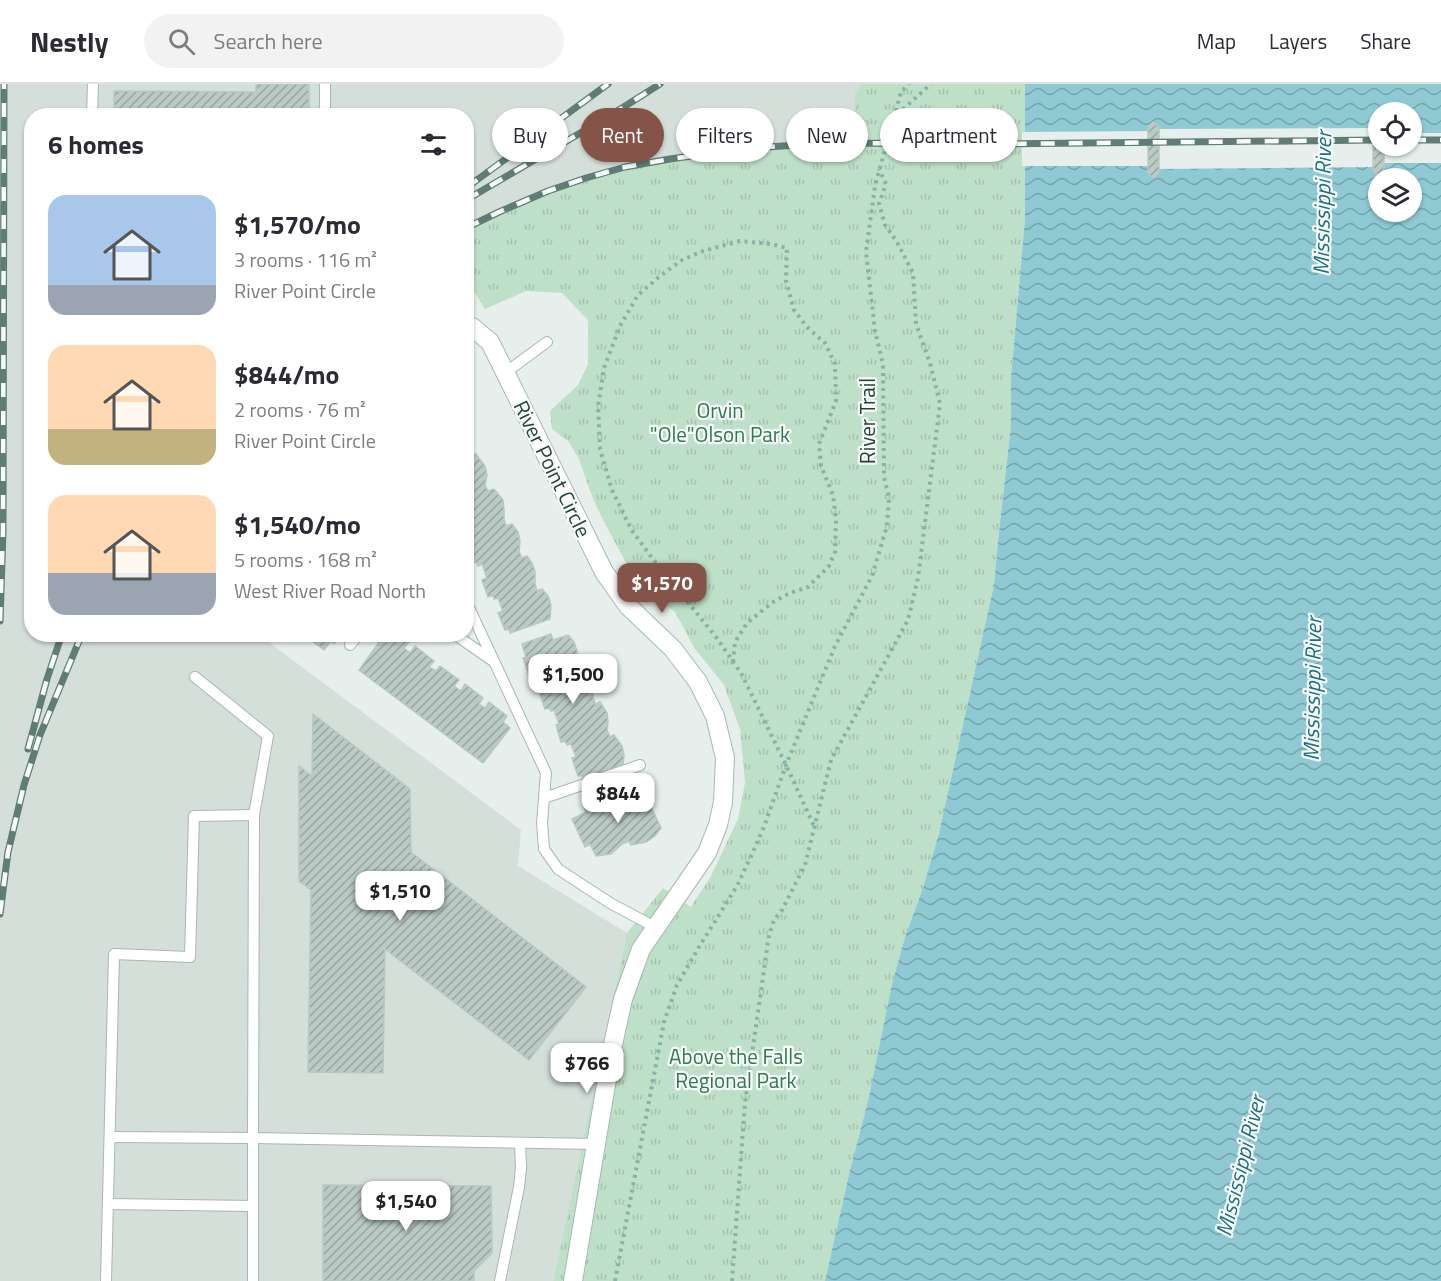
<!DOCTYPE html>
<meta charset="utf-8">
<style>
body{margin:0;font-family:"Titillium Web",sans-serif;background:#f2f2f3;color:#2b2b33;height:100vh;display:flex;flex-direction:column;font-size:22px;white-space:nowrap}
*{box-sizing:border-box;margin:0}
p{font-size:20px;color:#7c7c81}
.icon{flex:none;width:33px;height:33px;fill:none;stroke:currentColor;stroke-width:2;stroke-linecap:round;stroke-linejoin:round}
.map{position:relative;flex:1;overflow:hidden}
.details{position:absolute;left:24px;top:24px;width:450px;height:534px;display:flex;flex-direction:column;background:#fff;border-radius:24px;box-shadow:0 2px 4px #0004}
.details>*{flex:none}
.banner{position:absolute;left:492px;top:24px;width:570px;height:54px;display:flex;gap:12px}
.controls{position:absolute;left:1368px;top:18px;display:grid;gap:12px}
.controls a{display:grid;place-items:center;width:54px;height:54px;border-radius:50%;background:#fff;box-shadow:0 2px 4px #0004;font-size:30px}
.price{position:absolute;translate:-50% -51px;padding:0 14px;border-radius:12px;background:#fff;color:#222;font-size:20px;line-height:39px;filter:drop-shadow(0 2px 3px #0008)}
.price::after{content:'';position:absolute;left:50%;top:36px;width:18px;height:14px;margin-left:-9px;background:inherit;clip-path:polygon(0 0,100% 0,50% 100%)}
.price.active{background:#855347;color:#fff}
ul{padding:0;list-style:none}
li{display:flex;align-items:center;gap:18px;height:150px;padding:0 24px}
li span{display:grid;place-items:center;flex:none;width:168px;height:120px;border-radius:18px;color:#555}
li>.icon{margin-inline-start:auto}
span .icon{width:72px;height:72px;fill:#fffc;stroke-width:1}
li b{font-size:26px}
h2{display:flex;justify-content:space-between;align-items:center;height:72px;padding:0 24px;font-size:26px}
.tag{padding:0 21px;border-radius:27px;background:#fff;box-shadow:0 2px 4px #0004;font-size:21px;line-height:54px}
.tag.active{background:#855347;color:#fff}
header{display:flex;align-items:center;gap:36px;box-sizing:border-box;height:84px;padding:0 30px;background:#fff;border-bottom:2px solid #e1e1e2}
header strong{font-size:28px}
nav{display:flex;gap:33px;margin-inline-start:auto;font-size:21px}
.search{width:420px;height:54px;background:#f2f2f3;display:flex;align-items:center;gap:15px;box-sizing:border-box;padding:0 21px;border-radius:33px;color:#7c7c81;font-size:22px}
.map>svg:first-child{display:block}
.built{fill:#d4dfda}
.grass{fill:url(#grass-tufts)}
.water{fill:url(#water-waves);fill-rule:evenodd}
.pier{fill:#e6efeb}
.building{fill:url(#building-hatch);stroke:#b8c9c2;stroke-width:1.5}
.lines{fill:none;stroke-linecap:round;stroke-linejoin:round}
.service-casing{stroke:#a8b8b2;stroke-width:12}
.minor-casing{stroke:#a8b8b2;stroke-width:20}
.path{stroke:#86b3a5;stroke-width:4;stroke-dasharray:3 4.5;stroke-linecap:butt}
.service{stroke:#fff;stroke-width:10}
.minor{stroke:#fff;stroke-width:18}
.rail-casing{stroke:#5f7d75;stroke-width:7}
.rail{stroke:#f7fbf9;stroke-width:4.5;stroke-dasharray:14;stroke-linecap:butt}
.labels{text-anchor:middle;stroke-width:4.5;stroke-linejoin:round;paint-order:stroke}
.park-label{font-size:21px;fill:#2d7a4b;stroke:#f7fbf9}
.street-label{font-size:21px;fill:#24423a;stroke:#f7fbf9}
.water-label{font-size:22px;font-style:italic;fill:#1c6f80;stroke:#f7fbf9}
</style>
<header>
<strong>Nestly</strong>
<div class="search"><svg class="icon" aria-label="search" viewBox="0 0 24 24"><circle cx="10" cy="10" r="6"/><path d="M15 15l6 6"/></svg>Search here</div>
<nav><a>Map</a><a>Layers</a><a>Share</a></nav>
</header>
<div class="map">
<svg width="1441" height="1197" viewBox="0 0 1441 1197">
<defs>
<pattern id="grass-tufts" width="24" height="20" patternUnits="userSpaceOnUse" patternTransform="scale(1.5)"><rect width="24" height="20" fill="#bfe0c8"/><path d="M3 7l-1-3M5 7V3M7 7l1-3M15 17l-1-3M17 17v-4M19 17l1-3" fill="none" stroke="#a4c1ad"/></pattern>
<pattern id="water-waves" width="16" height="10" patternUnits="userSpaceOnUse" patternTransform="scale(1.5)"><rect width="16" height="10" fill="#8ec9d4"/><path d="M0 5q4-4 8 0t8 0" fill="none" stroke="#74a5ad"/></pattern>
<pattern id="building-hatch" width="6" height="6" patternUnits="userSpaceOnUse" patternTransform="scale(1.5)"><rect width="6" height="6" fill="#bbcac4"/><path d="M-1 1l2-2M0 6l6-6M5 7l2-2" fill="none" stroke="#98a6a0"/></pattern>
</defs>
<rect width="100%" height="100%" fill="#e6efeb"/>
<polygon class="built" points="0,0 861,0 855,8 855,49 833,50 828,59 748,64 712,69 625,83 586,94 548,107 499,128 467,144 466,32 32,32 32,550 259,551 521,746 518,782 627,849 553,1197 0,1197"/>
<polygon class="grass" points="861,0 1025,0 1025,135 1011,294 1011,341 998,457 994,501 939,749 923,804 905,853 892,900 868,1017 850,1086 825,1197 553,1197 627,849 663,804 691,823 711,792 738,735 745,699 740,645 724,601 695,565 675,528 651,509 625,477 600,430 590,407 579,375 568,357 552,345 550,327 578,301 588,280 588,236 562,209 526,207 485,225 467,196 467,144 499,128 548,107 586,94 625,83 712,69 854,59 855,8"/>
<path class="water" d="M1025,0H1441V1197H825L850,1086L868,1017L892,900L905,853L923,804L939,749L994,501L998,457L1011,341V294L1025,135ZM1378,28H1412V62H1384V86L1378,91L1373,86V41L1377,35L1378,36ZM1153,38L1159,43V88L1154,94L1148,89V43ZM1378,94H1412V128H1378Z"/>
<g class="pier">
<polygon points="1376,44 1376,83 1156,85 1156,45"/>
<polygon points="1151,47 1151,82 1022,82 1022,48"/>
<polygon points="1412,49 1441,49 1441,79 1381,79 1381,62 1412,62"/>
</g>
<g class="building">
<polygon points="256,0 309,0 309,32 114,32 114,7 256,8"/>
<polygon points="1378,35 1378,62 1384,62 1384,86 1378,91 1373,87 1373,41"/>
<polygon points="1153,38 1159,43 1159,88 1154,94 1148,90 1148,43"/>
<polygon points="466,323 473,339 471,349 466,350"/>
<polygon points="476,370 485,382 487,391 485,401 488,407 494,405 503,416 504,426 504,435 506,442 512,440 518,448 520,457 519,467 522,474 527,472 532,479 535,487 535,500 537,507 542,505 548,512 551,521 550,535 510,549 509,545 505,546 498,529 503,527 498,514 494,515 493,511 488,513 482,496 487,494 482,480 478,482 476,478 473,479 466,464 466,462 470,460 466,451 466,374"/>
<polygon points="303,550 342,550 334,560 331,557 324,566"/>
<polygon points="385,550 399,550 409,558 404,564 410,569 415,562 434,577 429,583 436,587 440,582 459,596 454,602 461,607 465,600 483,614 479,620 485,624 489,618 507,632 503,638 510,644 483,679 359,586"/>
<polygon points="551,550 553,556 568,551 574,558 577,567 577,581 579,587 586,585 589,589 593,598 593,613 595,620 600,618 607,629 608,638 607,646 610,653 614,651 622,662 624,671 623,681 583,695 582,691 578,692 572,674 576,673 571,660 567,661 565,657 561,658 556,641 559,640 554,626 551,627 549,624 545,625 539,607 543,606 538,593 534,594 532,590 529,591 523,574 526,573 522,560"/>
<polygon points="313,630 410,705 411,768 586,903 529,976 385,865 383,989 308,988 311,806 299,797 299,682 312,692"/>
<polygon points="639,704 640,707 643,706 661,744 655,752 646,758 631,761 629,757 622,760 611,770 596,772 590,760 585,763 572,735 586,728 585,725 601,717 602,720 606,719 607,722 620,716 619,714"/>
<polygon points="323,1101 491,1102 492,1169 474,1187 474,1197 323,1197"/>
</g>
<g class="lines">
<g class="service-casing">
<g id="service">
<polyline points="325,0 325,32"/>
<polyline points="92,32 93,0"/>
<polyline points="505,289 547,258"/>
<polyline points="466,517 546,689 542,739 544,765 558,785 610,819 655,843"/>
<polyline points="454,550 493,577"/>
<polyline points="350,561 359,550"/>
<polyline points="195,593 268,652 254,731 253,1054 597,1060"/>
<polyline points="544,714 640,681"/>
<polyline points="110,1053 253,1054 253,1197"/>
<polyline points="108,1120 253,1122"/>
<polyline points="106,1197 114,870 190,873 194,732 254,731"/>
<polyline points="500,1197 519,1103 521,1084 520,1059"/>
</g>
</g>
<g class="minor-casing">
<polyline id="minor" points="466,242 472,243 490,258 604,488 628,522 673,565 698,598 715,632 725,674 723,718 718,741 707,769 641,865 623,915 612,965 573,1197"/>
</g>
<g class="path">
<polyline points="895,38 902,26 931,0"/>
<polyline points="733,578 735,558 747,539 773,518 790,509 808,503 829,482 835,468 836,436 833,411 821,382 819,360 836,317 835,280 825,259 807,243 794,226 786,197 787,164 771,160 740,157 703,167 682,176 660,192 638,211 620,242 604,284 598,322 600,365 612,406 631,445 652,474 716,553 741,589 786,681 814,742"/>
<polyline points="615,1197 664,938 677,901 699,863 737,802 753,768 765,740 786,681 835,562 872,492 887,442 889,414 884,393 883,280 875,247 866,168 875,102 901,8 909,0"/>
<polyline points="732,1197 745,1019 769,851 774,836 782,826 805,781 831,676 908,536 918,494 940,320 930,279 916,240 913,189 897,158 885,141 879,120 886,100 879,85"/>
</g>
<use href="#service" class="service"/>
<use href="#minor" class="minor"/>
<g class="rail-casing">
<g id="rail">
<polyline points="1412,56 1441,56"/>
<polyline points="466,104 608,0"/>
<polyline points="466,116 611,31 660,0"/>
<polyline points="466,144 499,128 548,107 586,94 625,83 670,75 748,64 833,59 996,60 1378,56"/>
<polyline points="0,537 3,447 4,0"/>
<polyline points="28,665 47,595 62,550"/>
<polyline points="0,830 8,768 24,701 40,651 82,550"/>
</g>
</g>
<use href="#rail" class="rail"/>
</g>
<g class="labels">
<g class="park-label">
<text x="720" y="334">Orvin<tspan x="720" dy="24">"Ole"Olson Park</tspan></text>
<text x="736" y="980">Above the Falls<tspan x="736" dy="24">Regional Park</tspan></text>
</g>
<g class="street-label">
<text transform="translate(868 337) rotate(-90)" y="7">River Trail</text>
<text transform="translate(552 385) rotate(64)" y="7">River Point Circle</text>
</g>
<g class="water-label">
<text transform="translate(1322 119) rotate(-89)" y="8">Mississippi River</text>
<text transform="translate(1312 605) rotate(-89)" y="8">Mississippi River</text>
<text transform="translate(1240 1082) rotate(-76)" y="8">Mississippi River</text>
</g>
</g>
</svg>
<div class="controls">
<a><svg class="icon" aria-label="locate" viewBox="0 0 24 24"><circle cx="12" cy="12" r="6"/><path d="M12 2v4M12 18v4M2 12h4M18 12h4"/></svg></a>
<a><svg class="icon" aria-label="layers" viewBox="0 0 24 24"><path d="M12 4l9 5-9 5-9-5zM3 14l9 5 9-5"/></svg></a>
</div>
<b class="price active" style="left:662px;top:530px">$1,570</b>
<b class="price" style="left:573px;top:621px">$1,500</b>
<b class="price" style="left:618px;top:740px">$844</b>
<b class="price" style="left:400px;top:838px">$1,510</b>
<b class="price" style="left:587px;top:1010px">$766</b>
<b class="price" style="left:406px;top:1148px">$1,540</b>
<div class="banner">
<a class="tag">Buy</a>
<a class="tag active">Rent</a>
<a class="tag">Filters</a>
<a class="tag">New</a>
<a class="tag">Apartment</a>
</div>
<section class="details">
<h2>6 homes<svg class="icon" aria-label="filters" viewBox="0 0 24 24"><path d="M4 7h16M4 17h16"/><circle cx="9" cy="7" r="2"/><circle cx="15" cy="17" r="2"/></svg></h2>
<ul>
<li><span style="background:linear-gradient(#a9c7e8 75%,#9aa5b1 0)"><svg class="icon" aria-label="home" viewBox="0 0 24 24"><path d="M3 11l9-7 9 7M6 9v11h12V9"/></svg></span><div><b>$1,570/mo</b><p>3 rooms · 116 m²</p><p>River Point Circle</p></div></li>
<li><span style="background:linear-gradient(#ffd9b3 70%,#c2b280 0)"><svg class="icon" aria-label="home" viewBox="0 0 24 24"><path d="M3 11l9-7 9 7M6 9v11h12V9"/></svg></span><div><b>$844/mo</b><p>2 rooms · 76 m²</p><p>River Point Circle</p></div></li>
<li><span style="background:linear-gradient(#ffd9b3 65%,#9aa5b1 0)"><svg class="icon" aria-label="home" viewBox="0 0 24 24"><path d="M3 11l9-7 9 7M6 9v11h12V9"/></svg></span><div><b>$1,540/mo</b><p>5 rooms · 168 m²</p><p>West River Road North</p></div></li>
</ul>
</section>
</div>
